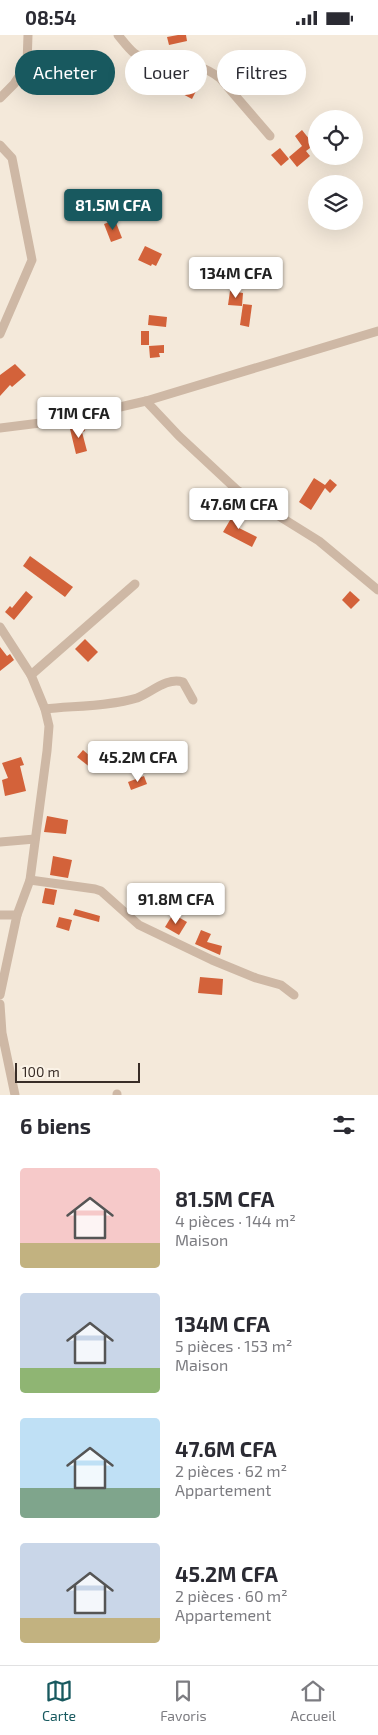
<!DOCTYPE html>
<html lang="fr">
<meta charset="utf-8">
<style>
body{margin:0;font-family:"Exo 2",sans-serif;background:#f7f7f7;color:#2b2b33;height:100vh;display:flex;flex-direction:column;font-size:19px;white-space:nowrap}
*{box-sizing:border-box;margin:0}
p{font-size:16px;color:#7c7c81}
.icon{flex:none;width:28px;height:28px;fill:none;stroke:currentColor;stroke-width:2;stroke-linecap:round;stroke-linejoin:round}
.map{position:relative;height:1060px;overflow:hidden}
.panel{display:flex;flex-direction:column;background:#fff;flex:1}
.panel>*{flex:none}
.guide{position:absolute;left:15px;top:15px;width:349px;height:45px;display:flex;gap:10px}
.tools{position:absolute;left:308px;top:75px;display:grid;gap:10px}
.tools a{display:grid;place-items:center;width:55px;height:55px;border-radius:50%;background:#fff;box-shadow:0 5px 20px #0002;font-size:25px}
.scale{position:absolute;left:15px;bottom:12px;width:125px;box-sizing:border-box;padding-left:5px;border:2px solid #392d27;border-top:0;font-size:14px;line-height:18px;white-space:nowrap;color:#392d27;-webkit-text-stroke:4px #fbf3e7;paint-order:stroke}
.price{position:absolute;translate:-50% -42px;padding:0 11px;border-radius:5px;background:#fff;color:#222;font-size:16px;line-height:32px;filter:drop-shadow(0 1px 2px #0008)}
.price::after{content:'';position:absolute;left:50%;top:30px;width:15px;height:11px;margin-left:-8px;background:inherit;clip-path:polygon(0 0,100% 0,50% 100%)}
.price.on{background:#18595f;color:#fff}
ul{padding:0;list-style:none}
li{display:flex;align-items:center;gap:15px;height:125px;padding:0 20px}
li span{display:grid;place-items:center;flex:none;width:140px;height:100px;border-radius:5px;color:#555}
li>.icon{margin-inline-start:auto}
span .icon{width:60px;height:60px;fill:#fffc;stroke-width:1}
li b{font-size:21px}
h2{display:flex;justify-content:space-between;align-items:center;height:60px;padding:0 20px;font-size:21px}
.pill{padding:0 18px;border-radius:22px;background:#fff;box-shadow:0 5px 20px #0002;font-size:18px;line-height:45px}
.pill.on{background:#18595f;color:#fff}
.status{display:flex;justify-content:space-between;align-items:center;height:35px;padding:0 25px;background:#fff;direction:ltr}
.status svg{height:14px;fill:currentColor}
.dock{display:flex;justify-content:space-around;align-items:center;height:70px;border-top:1px solid #e1e1e2;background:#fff;font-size:14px;color:#7c7c81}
.dock a{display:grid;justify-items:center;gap:2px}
.dock .on{color:#18595f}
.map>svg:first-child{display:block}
.building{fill:#d3623a}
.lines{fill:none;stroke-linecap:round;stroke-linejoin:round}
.street{stroke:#ceb8a5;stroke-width:9}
</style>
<div class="status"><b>08:54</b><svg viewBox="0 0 49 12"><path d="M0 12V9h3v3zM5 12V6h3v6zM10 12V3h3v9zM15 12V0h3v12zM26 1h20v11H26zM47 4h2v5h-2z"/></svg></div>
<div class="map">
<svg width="378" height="1060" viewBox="0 0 378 1060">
<rect width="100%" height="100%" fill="#f4e9da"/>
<g class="building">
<polygon points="178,0 186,0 187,6 169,10 167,2"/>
<polygon points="183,45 190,49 188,52 196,56 192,64 177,56"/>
<polygon points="302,95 314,110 306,116 310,121 297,132 289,122 302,111 295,101"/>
<polygon points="280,113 289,124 281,131 271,120"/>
<polygon points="115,185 122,203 111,207 104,189"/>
<polygon points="145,211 162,219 156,231 152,229 151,231 138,225"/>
<polygon points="230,256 243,258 242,271 228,270"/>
<polygon points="243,269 252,270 249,292 240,290"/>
<polygon points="149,280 167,282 166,292 148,290"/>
<rect x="141" y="296" width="8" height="14"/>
<polygon points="164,310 164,318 159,318 160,322 150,323 149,311"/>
<polygon points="15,329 26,340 12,352 10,350 0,361 0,340"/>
<polygon points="83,390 85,396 82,397 87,416 76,419 70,394"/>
<polygon points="314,443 325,450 330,444 337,450 330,458 325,453 311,475 299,467"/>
<polygon points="236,475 243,479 237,492 257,502 252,512 223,497"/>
<polygon points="30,521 73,552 65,562 23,531"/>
<polygon points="26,556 33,562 14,585 5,577 10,571 12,573"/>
<polygon points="350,556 360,565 351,574 342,565"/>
<polygon points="85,604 98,617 88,627 75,614"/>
<polygon points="0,612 7,621 10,619 14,625 0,636"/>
<polygon points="83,715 97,727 91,733 77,722"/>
<polygon points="21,722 24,730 20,731 26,756 5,761 2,745 8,743 2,728"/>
<polygon points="144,741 147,749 131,755 128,747"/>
<polygon points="47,781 68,785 66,799 44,797"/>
<polygon points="53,821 72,825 68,843 50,840"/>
<polygon points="45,853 57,855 54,870 42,868"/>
<polygon points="75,874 100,881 99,887 73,880"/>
<polygon points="173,879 187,887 179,900 165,892"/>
<polygon points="59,882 72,885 69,896 56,892"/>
<polygon points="201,895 211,899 207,907 222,911 220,920 195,909"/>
<polygon points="200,942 223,944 222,960 198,958"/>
</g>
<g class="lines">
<g class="street">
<path d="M118,0C123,6 128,13 134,18C149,30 180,28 199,32C207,34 213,38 220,43L270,101"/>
<polyline points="0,63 14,49 27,29 28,0"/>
<polyline points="0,110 12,123 32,225 0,299"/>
<polyline points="146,366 179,401 237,455 319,506 378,555"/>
<polyline points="0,393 64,385 146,366 378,296"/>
<polyline points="0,592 31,640 45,674 49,691 47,716 30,845 17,880 0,960"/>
<polyline points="31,640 135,549"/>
<path d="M45,674C72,671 112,671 137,663C152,657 167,642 183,647L193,665"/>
<polyline points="0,807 35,804"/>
<polyline points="30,845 95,854 101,856 139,890 212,925 256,943 281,950 294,960"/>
<polyline points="0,880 17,880"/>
<polyline points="0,969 2,998 15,1060"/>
<polyline points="117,1060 117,1059"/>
</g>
</g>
</svg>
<div class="tools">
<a><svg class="icon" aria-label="locate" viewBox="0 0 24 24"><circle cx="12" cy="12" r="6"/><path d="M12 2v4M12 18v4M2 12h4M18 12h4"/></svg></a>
<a><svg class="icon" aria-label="layers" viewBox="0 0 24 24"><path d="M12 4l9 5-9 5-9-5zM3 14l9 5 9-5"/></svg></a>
</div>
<div class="scale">100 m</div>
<b class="price on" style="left:113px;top:196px">81.5M CFA</b>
<b class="price" style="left:236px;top:264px">134M CFA</b>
<b class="price" style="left:79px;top:404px">71M CFA</b>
<b class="price" style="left:239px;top:495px">47.6M CFA</b>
<b class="price" style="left:138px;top:748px">45.2M CFA</b>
<b class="price" style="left:176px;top:890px">91.8M CFA</b>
<div class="guide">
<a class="pill on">Acheter</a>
<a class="pill">Louer</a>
<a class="pill">Filtres</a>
</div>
</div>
<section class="panel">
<h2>6 biens<svg class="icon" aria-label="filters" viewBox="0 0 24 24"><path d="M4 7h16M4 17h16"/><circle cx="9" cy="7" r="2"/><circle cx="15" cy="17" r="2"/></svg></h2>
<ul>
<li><span style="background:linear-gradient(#f6c9c9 75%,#c2b280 0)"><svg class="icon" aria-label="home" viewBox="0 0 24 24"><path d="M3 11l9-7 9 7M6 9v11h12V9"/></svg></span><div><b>81.5M CFA</b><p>4 pièces · 144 m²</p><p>Maison</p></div></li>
<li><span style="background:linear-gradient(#c9d6e8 75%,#8fb573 0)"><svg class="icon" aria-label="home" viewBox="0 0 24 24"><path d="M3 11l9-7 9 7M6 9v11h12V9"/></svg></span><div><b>134M CFA</b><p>5 pièces · 153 m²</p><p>Maison</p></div></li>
<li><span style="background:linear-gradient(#bfe0f5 70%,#7fa58c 0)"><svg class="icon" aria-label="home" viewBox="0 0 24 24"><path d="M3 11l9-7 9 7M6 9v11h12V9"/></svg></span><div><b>47.6M CFA</b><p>2 pièces · 62 m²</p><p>Appartement</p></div></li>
<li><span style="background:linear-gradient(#c9d6e8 75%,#c2b280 0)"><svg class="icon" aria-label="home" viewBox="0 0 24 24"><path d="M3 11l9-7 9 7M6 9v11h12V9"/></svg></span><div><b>45.2M CFA</b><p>2 pièces · 60 m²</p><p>Appartement</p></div></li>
</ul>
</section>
<nav class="dock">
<a class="on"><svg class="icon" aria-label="map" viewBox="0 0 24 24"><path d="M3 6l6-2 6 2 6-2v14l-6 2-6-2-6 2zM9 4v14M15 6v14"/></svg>Carte</a>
<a><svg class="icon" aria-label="saved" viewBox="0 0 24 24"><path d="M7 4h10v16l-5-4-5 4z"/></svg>Favoris</a>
<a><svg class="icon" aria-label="home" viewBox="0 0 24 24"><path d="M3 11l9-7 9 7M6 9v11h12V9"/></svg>Accueil</a>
</nav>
